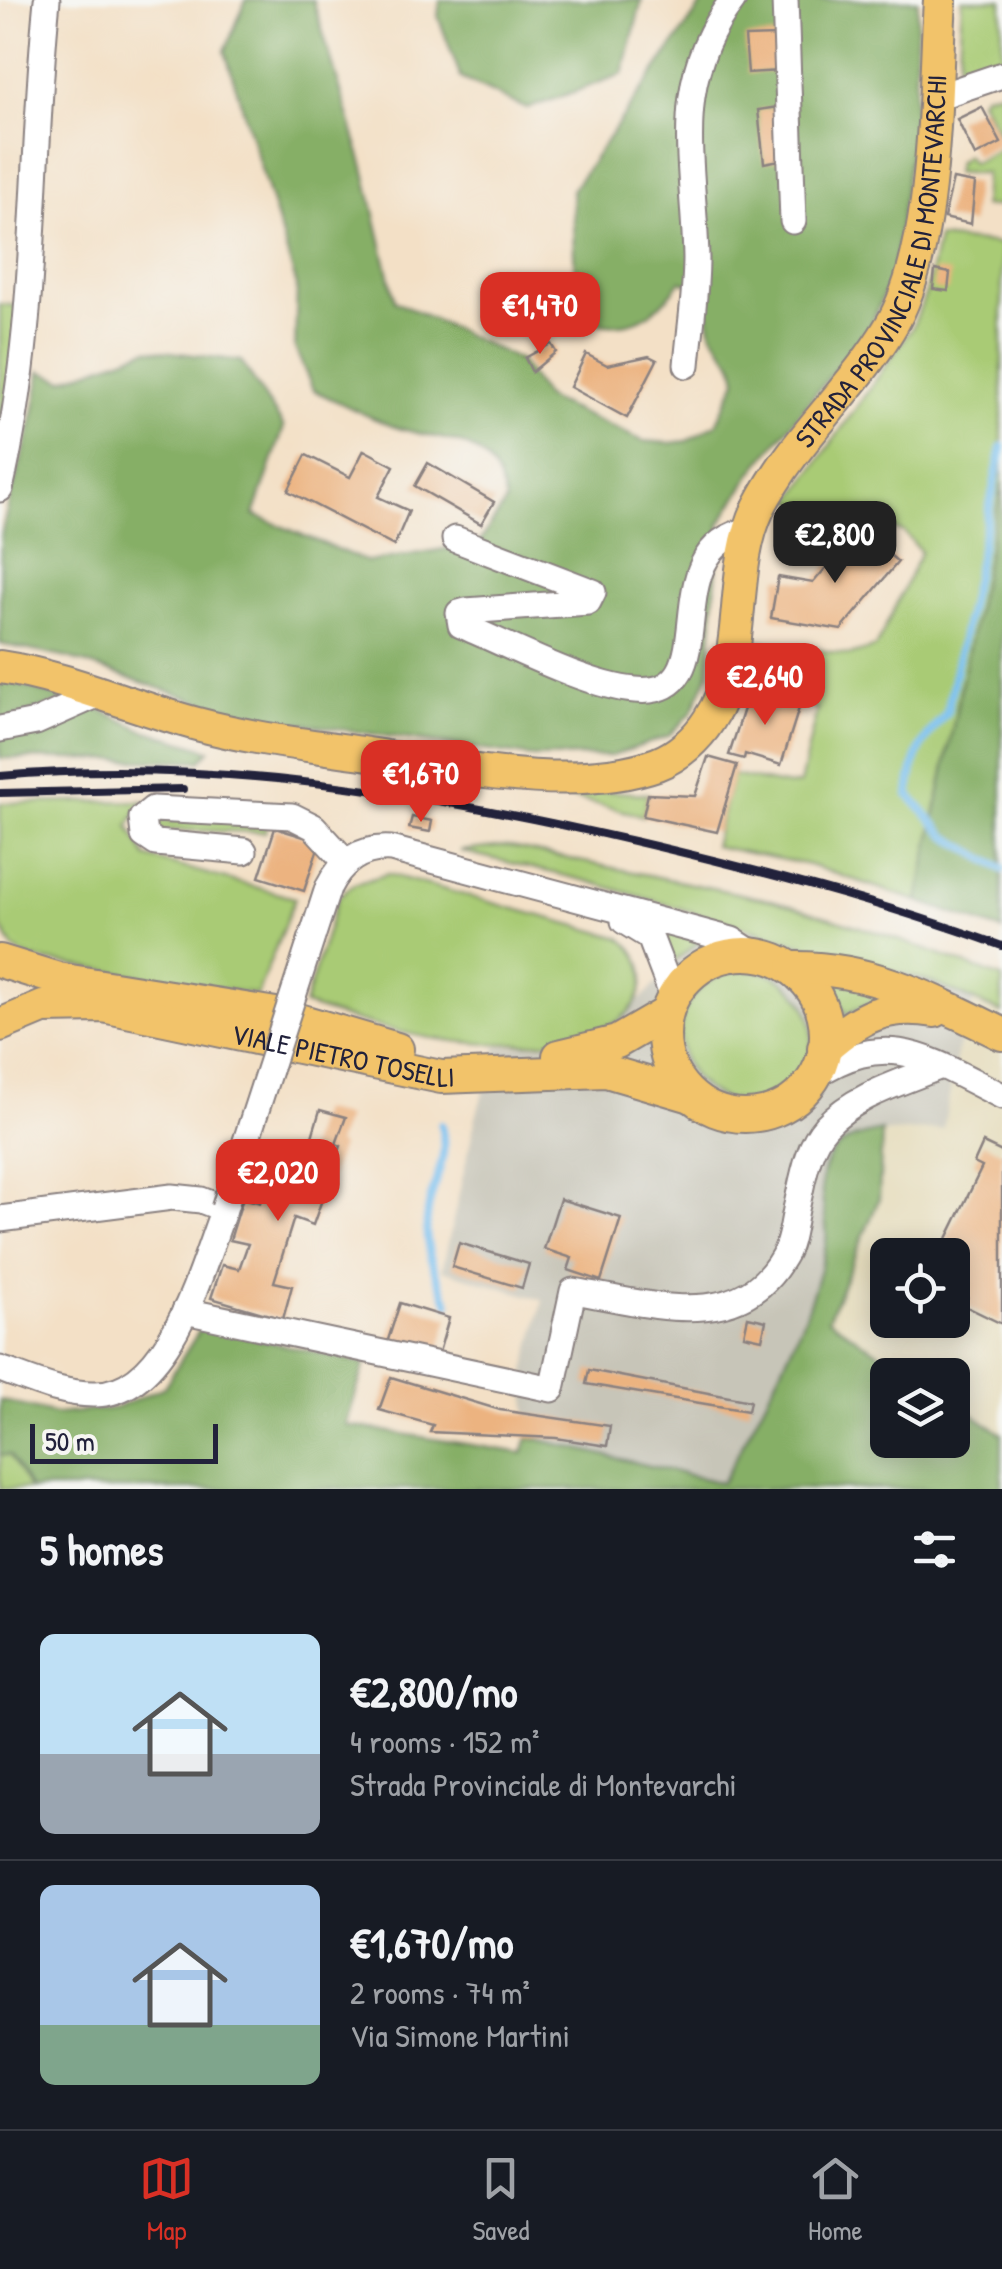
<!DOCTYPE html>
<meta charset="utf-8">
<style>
body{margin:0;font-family:"Patrick Hand",sans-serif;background:#242831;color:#f1f3f6;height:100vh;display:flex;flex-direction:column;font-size:38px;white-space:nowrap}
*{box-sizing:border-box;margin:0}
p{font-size:32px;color:#9ea1a6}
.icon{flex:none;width:55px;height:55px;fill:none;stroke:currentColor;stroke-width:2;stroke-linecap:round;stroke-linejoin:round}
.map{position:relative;height:1489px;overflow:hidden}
.details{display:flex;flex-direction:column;background:#171b24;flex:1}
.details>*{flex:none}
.fabs{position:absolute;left:870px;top:1238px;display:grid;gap:20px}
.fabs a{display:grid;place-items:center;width:100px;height:100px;border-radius:15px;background:#171b24;box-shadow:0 5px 25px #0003;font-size:50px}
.scale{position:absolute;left:30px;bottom:25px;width:188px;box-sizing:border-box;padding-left:10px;border:5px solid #22223b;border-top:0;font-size:28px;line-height:35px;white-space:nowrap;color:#22223b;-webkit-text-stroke:8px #f6f6f2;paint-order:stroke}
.price{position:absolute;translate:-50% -85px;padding:0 22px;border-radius:20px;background:#d93025;color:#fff;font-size:32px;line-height:65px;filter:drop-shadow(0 2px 5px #0008)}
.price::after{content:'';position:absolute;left:50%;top:60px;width:30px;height:22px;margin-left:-15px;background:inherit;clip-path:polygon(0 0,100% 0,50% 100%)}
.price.selected{background:#222;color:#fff}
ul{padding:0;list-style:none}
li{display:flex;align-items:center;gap:30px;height:250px;padding:0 40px}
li+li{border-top:2px solid #363941}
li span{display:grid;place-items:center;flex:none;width:280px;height:200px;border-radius:15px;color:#555}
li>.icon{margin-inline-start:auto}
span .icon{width:120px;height:120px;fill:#fffc;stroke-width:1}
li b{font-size:42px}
h2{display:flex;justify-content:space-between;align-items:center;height:120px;padding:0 40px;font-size:42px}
.tab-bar{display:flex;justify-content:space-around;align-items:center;height:140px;border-top:2px solid #363941;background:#171b24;font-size:28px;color:#9ea1a6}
.tab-bar a{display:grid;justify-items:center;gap:5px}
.tab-bar .selected{color:#d93025}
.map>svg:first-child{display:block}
.built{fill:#e5dbba;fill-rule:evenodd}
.industrial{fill:#c7c5b8}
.green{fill:#a9cb74;stroke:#667658;stroke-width:2.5}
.forest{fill:#86af66;stroke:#546850;stroke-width:2.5}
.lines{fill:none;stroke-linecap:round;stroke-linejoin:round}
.stream{stroke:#78bfef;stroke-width:8}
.building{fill:#ecb380}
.minor-casing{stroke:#8a8180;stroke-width:29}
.major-casing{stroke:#8a8180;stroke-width:36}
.minor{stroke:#fff;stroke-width:25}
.major{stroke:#f2c36a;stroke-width:32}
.rail{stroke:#22223b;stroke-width:8}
.minor-bridge-casing{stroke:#8a8180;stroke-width:29;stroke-linecap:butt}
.minor-bridge{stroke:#fff;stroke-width:25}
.labels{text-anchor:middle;stroke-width:9;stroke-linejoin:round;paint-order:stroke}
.street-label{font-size:28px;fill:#22223b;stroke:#f6f6f2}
</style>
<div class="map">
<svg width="1002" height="1489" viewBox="0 0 1002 1489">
<rect width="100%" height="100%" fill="#f6f6f2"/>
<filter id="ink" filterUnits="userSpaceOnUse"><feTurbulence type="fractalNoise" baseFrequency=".01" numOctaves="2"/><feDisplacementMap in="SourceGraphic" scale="20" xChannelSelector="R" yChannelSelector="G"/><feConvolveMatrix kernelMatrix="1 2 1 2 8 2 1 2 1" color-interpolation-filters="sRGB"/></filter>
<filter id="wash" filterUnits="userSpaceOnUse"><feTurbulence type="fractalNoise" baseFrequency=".0048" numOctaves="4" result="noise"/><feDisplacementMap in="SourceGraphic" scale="40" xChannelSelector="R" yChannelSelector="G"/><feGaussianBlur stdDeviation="2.25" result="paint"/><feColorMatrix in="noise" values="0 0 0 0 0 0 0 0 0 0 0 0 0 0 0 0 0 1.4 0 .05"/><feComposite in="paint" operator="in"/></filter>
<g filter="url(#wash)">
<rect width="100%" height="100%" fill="#f3e0c6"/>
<path class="built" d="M974,1000L1002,1013V1434L953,1401L952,1375H913L827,1319L879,1199L882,1131L943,1128L958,1049ZM888,1255H952V1320H888Z"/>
<polygon class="industrial" points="752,930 933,983 974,1000 958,1049 943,1129 861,1134 820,1181 827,1244 800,1334 722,1483 528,1437 525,1371 543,1300 442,1270 476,1116 497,1047 549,1044 613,1026 700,941"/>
<g class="green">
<polygon points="962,0 1002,0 1002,69 958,76"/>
<polygon points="1002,91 1002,138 980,100 984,94"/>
<polygon points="1002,148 1002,206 983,206 985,173 955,173 957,163 966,155 972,163"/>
<polygon points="938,238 1002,244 1002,482 918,901 809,865 714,846 733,775 789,786 800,784 817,709 742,688 753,640 850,655 876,647 921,552 904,532 791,501 912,328 926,293"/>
<polygon points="0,304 20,306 0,458"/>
<polygon points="560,788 648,794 643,816 557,794"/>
<polygon points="143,801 129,826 146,857 295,898 257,995 29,958 14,949 0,925 0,803"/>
<polygon points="268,820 265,832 160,830 155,821"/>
<polygon points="506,846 775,901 886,935 1002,978 1002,1013 933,983 587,881 460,851"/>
<path d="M388,874L621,938C662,969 641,1020 595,1030V1036C481,1055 412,1039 304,1005L338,897L354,884Z"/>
<polygon points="658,928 700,941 673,963"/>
<circle cx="746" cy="1036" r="66"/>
<polygon points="829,977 892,993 846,1014"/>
<polygon points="0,1455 10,1455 30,1489 0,1489"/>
</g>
<g class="forest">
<path d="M246,0H313L364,167L395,301L519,360L546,398L643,441L670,443L687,441L716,424L737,380L734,365L712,333L702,289L681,281C651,323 625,333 576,318L572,190L705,0H918L914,124L894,269L872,323L752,473L720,524L709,673L692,712L669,736L612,756L533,757L241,715L68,658L0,644C0,609 0,570 1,536C12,479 36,429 40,371L63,380L148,349L241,361L284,427L254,515L368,562L479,543L506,502C489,430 446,445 392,426C365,416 339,402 313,390L295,348L297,286L225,51Z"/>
<polygon points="440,0 642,0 623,74 527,109 461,78 438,16"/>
<polygon points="1002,482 1002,931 918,901"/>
<polygon points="0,678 67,700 0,722"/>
<polygon points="85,709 99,709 141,729 210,750 200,761 0,758 0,736"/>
<path d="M882,1131L879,1199L828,1319L913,1375H888V1440H952L953,1401L1002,1434V1489H30L10,1455H0V1400L56,1414L116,1408L164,1387L202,1326L365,1364L346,1425L523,1453L528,1437L722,1483C762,1407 806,1334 825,1249C832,1219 811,1187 829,1158C842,1139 860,1135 882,1131Z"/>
</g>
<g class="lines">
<g class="stream">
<path d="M1002,447L947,712C922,740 912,758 909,795L946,836L1002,869"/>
<path d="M441,1125C450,1162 433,1177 428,1211C422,1246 434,1272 449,1303"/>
</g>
</g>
<g id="blocks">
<g class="building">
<polygon points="777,36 780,71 748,73 745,37"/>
<polygon points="778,107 780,160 764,163 758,110"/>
<polygon points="982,107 1001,143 975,156 957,119"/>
<polygon points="953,179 975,183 971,224 944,218"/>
<polygon points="935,270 950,273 948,291 933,289"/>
<polygon points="551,344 556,352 532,372 525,358"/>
<polygon points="586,354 607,365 649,356 657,360 627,418 570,387"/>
<polygon points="364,450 394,466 378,497 409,511 394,546 288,491 306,455 350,477"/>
<polygon points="428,463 494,502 481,524 415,486"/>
<polygon points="859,529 898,562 841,630 771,618 778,577 813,583"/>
<polygon points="750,690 800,705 781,765 745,754 744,759 729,755"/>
<polygon points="708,757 737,765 717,832 643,816 648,794 695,796"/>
<polygon points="412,817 432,821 430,832 409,828"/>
<polygon points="275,828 320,842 304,891 259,877"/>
<polygon points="320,1110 346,1117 336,1144 341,1146 313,1225 294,1218 274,1282 292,1286 283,1319 211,1298 222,1265 239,1269 248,1244 230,1240 243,1198 260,1203 270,1169 300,1177"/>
<polygon points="983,1143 1002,1152 1002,1324 963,1305 967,1298 952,1291 952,1255 939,1255 982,1167 974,1163"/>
<polygon points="560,1199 621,1218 601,1281 568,1270 572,1258 544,1249"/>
<polygon points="459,1243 529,1264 522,1288 452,1267"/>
<polygon points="400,1303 449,1318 437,1359 385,1349"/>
<polygon points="748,1317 766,1321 762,1339 744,1335"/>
<polygon points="589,1370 750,1401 748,1411 586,1384"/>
<polygon points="391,1377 500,1410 610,1426 607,1446 556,1438 430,1432 433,1425 379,1410"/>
</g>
</g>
</g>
<g filter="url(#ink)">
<use href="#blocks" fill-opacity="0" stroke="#8a8180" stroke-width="2.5"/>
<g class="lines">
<g class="minor-casing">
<g id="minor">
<polyline points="785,0 793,221"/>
<polyline points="934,98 1002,75"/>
<path d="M687,365C690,330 696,293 696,258C694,163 669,81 733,0"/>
<path d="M0,489C39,322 30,168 47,0"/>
<path d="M455,539L593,592L588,602L466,611L459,613L461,625C509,645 586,686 635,690C732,699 649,549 750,530"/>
<polyline points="0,729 36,722 99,694"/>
<polyline points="244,851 156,843 144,835 142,818 153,809 292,816 314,827 346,862"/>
<path d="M328,888C341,862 361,847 391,849L732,940L755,955"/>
<polyline points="624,921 650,937 673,997"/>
<path d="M816,1075C891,1027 931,1061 1002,1096"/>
<path d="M0,1219L172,1197L201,1200L224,1209C202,1265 171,1393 96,1394C63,1395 31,1380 0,1369"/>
<path d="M185,1311L552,1389L573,1291C644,1302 739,1336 783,1257C792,1243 793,1221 797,1205C803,1179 807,1147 826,1126C855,1095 903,1082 941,1066"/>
</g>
</g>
<g class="major-casing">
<g id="major">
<path id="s1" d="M0,667C67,677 132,707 197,724C249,738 302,744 355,752C445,765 570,795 657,764C678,756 697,739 709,720C750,659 727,573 759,507C793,440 851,392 889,329C938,250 934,93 940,0"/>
<circle cx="745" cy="1035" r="81"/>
<polyline points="0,961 58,979 282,1015 397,1049"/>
<path d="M794,968C871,967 935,1001 1002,1034"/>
<path id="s2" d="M0,1025L43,1007L103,1006L441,1077L606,1071L691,1096"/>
<path d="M824,1048C860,1016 886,1003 935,1011"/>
<polyline points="559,1056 617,1042 665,1014"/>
</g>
</g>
<use href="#minor" class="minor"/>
<use href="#major" class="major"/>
<g class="rail">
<path d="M0,776C214,757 430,794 638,842C762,871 882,902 1002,946"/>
<polyline points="0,793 183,789"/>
</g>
<g class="minor-bridge-casing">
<polyline id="minor-bridge" points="224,1209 328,888"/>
</g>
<use href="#minor-bridge" class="minor-bridge"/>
</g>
</g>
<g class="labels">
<g class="street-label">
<text dy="10" stroke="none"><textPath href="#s1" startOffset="1240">STRADA PROVINCIALE DI MONTEVARCHI</textPath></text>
<text dy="10" stroke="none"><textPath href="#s2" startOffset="352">VIALE PIETRO TOSELLI</textPath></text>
</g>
</g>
</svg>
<div class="fabs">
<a><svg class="icon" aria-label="locate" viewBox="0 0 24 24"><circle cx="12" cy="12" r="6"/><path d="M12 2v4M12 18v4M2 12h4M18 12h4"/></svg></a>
<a><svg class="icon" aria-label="layers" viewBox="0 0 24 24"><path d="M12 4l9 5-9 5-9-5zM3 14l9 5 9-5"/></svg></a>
</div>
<div class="scale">50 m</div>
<b class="price" style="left:540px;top:357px">€1,470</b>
<b class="price selected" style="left:835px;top:586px">€2,800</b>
<b class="price" style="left:765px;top:728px">€2,640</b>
<b class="price" style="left:421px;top:825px">€1,670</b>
<b class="price" style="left:278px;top:1224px">€2,020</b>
</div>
<section class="details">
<h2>5 homes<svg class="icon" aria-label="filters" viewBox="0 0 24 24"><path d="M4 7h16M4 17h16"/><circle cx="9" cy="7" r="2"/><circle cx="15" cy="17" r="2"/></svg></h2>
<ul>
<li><span style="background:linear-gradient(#bfe0f5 60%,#9aa5b1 0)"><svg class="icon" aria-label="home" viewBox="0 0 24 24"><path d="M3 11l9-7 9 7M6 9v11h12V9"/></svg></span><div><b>€2,800/mo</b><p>4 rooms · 152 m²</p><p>Strada Provinciale di Montevarchi</p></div></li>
<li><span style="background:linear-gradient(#a9c7e8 70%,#7fa58c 0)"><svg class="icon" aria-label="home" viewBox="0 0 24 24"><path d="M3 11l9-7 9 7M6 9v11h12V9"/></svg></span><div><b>€1,670/mo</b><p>2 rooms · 74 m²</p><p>Via Simone Martini</p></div></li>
</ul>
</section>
<nav class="tab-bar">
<a class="selected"><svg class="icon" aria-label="map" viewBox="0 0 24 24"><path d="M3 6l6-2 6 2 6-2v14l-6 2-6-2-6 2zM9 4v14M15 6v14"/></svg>Map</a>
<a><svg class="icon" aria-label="saved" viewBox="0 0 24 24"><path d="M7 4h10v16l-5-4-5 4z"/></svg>Saved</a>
<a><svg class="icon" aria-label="home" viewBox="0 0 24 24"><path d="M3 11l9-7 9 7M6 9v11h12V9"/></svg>Home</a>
</nav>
